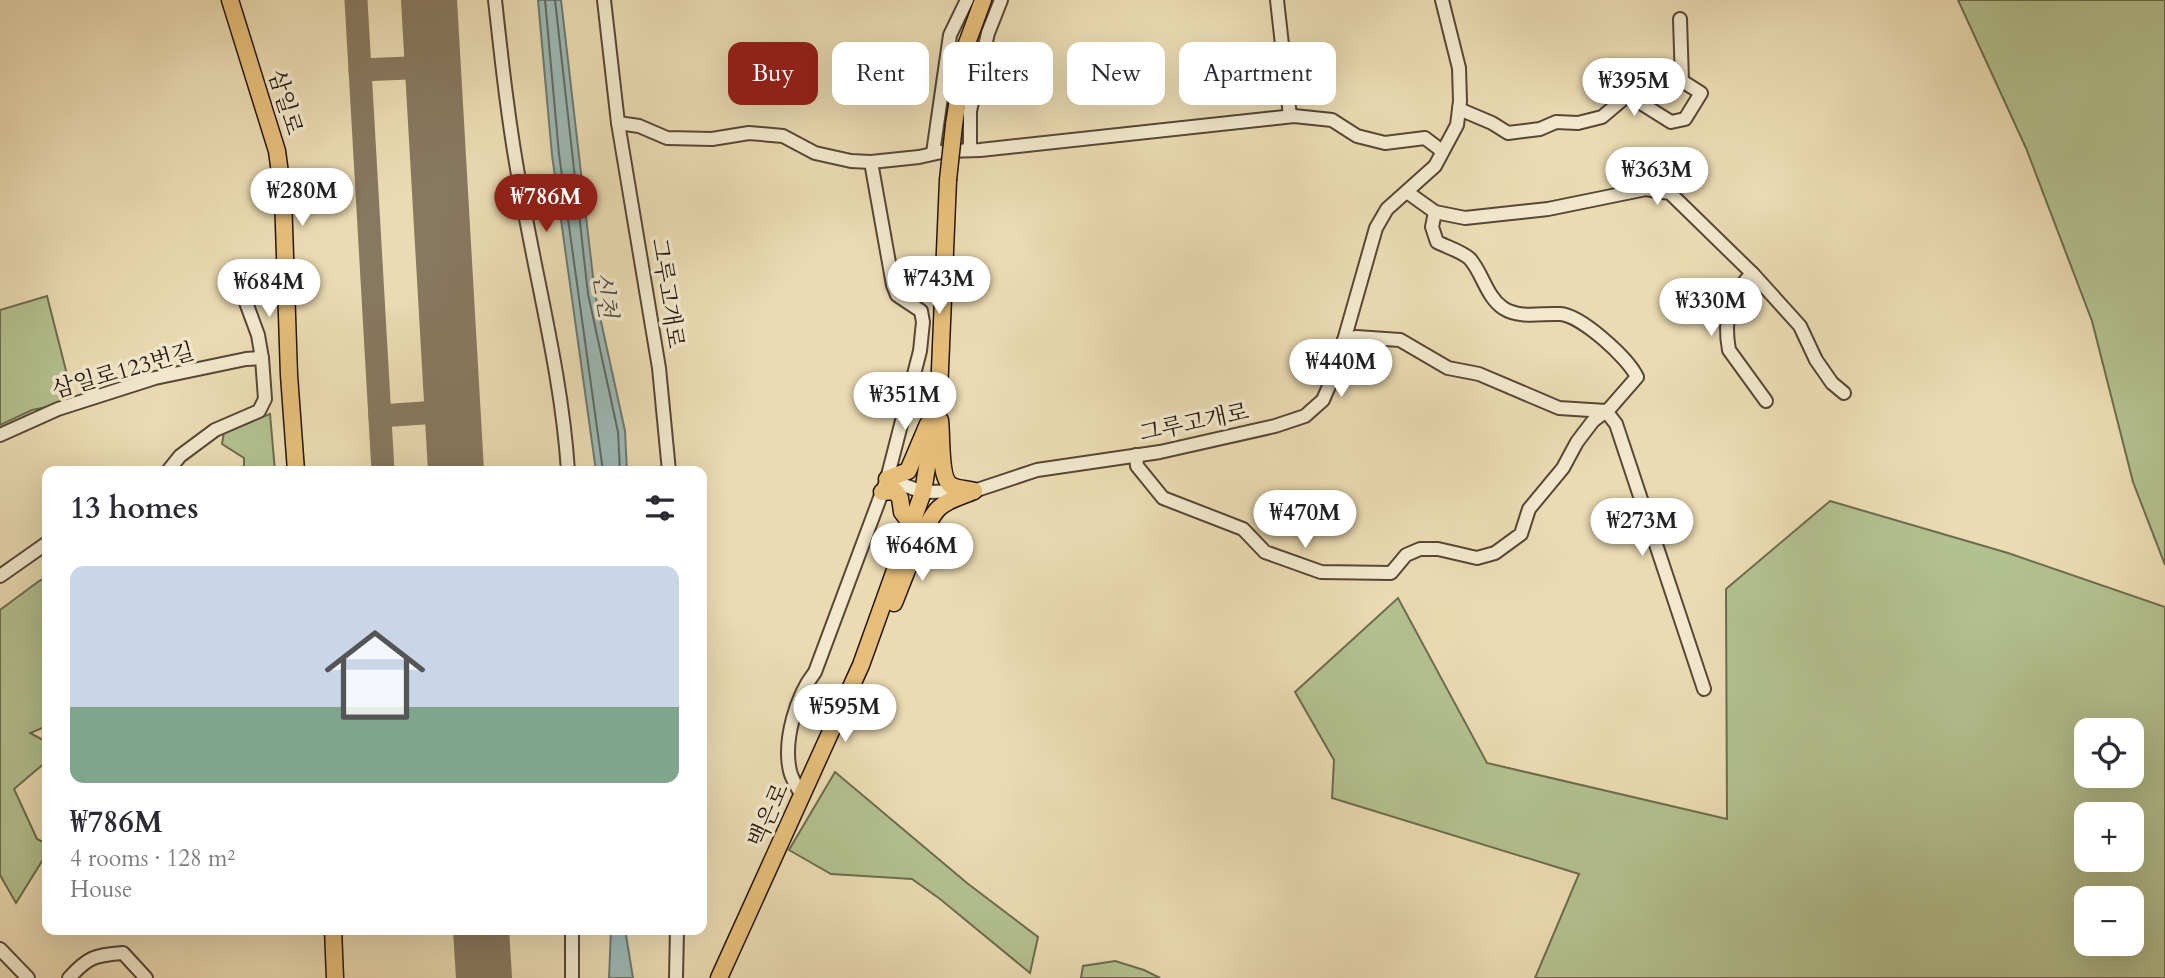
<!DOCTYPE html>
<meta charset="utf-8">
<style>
body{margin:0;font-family:Cardo,"Noto Serif KR",serif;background:#f2f2f3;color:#2b2b33;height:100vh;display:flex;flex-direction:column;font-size:26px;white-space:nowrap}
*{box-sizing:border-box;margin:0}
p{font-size:23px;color:#7c7c81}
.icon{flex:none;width:38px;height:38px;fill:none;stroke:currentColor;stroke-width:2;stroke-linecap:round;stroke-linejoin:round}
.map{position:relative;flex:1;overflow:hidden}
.sheet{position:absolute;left:42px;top:466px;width:665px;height:469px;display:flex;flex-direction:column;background:#fff;border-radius:14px;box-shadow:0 7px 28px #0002}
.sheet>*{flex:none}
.guide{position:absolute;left:728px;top:42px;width:665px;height:63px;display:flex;gap:14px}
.fabs{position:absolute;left:2074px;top:718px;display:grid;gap:14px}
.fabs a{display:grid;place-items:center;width:70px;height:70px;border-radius:14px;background:#fff;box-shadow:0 7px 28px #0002;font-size:35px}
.price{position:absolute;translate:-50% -60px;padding:0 16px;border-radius:24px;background:#fff;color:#222;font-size:23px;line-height:46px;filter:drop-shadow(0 2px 4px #0008)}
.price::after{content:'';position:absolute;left:50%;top:42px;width:21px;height:16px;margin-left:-10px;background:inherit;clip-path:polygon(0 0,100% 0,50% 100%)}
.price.selected{background:#8f2418;color:#fff}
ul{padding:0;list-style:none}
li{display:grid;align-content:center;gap:14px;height:371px;padding:0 28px}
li+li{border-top:2px solid #e1e1e2}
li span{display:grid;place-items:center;height:217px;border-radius:14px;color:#555}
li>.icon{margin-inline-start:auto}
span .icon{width:126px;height:126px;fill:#fffc;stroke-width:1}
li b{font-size:30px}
h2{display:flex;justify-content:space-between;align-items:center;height:84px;padding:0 28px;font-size:30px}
.tag{padding:0 24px;border-radius:14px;background:#fff;box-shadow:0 7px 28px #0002;font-size:24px;line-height:63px}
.tag.selected{background:#8f2418;color:#fff}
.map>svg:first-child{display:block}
.green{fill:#b3c18f;stroke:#6c6c4e;stroke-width:2;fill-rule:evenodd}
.water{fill:#9cb9b6;stroke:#6d7873;stroke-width:2}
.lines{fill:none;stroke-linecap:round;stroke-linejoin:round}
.shore{stroke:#616862;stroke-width:2}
.taxiway{stroke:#887860;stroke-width:23}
.runway{stroke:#887860;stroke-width:56}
.minor-casing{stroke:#574737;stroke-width:16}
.major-casing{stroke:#26160e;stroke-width:19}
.minor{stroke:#f2e8cd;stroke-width:12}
.major{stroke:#e6be79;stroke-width:16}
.major-bridge-casing{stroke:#26160e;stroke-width:19;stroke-linecap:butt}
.major-bridge{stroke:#e6be79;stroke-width:16}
.labels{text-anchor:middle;stroke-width:7;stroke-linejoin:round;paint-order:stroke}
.street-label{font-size:23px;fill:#26160e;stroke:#f2e8cd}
.water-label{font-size:24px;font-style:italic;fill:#4f4f49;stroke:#f2e8cd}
</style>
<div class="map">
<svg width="2165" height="978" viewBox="0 0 2165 978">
<rect width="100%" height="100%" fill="#ebdbb2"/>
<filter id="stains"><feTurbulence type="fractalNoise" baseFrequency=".00286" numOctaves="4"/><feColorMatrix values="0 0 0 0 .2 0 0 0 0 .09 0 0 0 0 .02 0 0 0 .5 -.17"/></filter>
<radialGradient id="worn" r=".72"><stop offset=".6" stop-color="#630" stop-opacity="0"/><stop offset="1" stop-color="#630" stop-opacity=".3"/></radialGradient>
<g class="green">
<polygon points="1958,0 2165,0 2165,565 2133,482 2092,321 2026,148"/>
<polygon points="47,296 74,402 32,410 0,425 0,310"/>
<polygon points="270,414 275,471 244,471 244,458 222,444 224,432"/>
<path d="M1830,501L2008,553L2165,607V978H1535L1579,874L1332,798L1334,760L1295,692L1398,598L1487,763L1727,819L1726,589ZM2086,730H2132V775H2086ZM2086,814H2132V859H2086ZM2086,898H2132V943H2086Z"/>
<polygon points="47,577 47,726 30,733 47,742 47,761 14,789 37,839 47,844 47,853 16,903 0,875 0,610 39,581"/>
<polygon points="835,772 967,883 1038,937 1030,973 940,899 912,879 831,874 789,850"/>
<polygon points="1115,961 1144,970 1160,978 1081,978 1083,966"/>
</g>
<g class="water">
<polygon points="538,0 561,0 595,294 625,431 627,471 596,471 552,155"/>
<polygon points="611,929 625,929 633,978 609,978"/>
</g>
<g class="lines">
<g class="shore">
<polyline points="545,0 559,154 603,471"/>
<polyline points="555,0 588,294 618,432 620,471"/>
</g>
<g class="taxiway">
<polyline points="356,0 383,471"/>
<polyline points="360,70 433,67"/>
<polyline points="380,416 452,411"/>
</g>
<g class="runway">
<polyline points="429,0 456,471"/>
<polyline points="481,929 484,978"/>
</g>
<g class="minor-casing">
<g id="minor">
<path d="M495,0C502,64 509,128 521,191C537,284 562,377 568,471"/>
<polyline points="604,0 618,123 659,368 669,471"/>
<polyline points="1277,0 1290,116"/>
<polyline points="1459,109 1492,123 1508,133 1540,129 1556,122 1578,123 1602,117 1628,95 1671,122 1685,119 1701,93 1682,81 1680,19"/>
<polyline points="618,123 639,126 667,138 712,139 749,133 783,136 815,153 851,161 871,162 919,157 946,151 980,150 1294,116 1332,120 1357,136 1385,143 1425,138 1442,151"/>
<polyline points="970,150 970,111 988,33 1001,0"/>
<polyline points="933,153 950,35 967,0"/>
<polyline points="1407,192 1435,212 1465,218 1548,209 1646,189 1670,193 1754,275 1800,326 1816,360 1832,383 1844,393"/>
<path d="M1752,273C1730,297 1723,317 1729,350L1766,401"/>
<polyline points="1344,340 1356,337 1400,340 1448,368 1479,374 1559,408 1606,411 1616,424 1704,689"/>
<polyline points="0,435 58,409 155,378 246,359 262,358"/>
<path d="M1136,455L1137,466L1163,498L1243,529L1265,552L1321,572L1391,573L1406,555L1420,549H1438L1477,558L1495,553L1521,534L1529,509L1563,468L1577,442L1593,421L1610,408L1637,377C1628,358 1581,315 1560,314C1541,313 1520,319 1503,308C1486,296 1483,274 1470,259C1463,252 1447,247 1437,242L1432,227L1435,212"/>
<polyline points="168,471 180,456 215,430 259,411 265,399 262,358 258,335 241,289 287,286"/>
<polyline points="887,479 923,492 974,491 1037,470 1160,452 1275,426 1305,416 1323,400 1335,372 1376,228 1387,209 1435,166 1457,125 1460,101 1459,68 1442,0"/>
<polyline points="0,576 47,543"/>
<path d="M802,796C798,788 792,780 790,771C783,741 796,696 815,672L887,479L920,351L923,322L921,311L897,295L893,285L871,162"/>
<polyline points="0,949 28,978"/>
<path d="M69,978C88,957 95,955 123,953L146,978"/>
<polyline points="572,978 572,929"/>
<polyline points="676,978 677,929"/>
</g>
</g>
<g class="major-casing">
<g id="major">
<polyline points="230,0 277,151 283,196 289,375 296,471"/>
<polyline points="954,125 966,46 983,0"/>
<path d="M940,420C942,435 939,480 952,486C958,489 967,489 974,491"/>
<polyline points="887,479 908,471 928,424"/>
<polyline points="882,492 895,491 900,498 902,512 912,525"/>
<path d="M894,603C903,581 924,522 939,508C949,499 963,496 974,491"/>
<polyline points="333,929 335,978"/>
<polyline points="719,978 861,665 923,492 939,393 948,180"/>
</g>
</g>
<use href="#minor" class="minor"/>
<use href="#major" class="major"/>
<g class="major-bridge-casing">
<polyline id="major-bridge" points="948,180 954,125"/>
</g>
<use href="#major-bridge" class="major-bridge"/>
</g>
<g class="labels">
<g class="street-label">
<text transform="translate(286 102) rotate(73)" y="8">삼일로</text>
<text transform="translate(668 293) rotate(81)" y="8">그루고개로</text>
<text transform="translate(123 370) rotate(-16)" y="8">삼일로123번길</text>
<text transform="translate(1194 422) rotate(-12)" y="8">그루고개로</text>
<text transform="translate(768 815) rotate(-66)" y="8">백은로</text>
</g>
<g class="water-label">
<text transform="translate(605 295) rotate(81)" y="8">신천</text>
</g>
</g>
<rect width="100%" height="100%" filter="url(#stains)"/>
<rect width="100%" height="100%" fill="url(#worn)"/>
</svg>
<div class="fabs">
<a><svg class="icon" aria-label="locate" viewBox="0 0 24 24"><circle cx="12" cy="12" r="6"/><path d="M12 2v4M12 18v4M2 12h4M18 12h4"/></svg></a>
<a>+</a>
<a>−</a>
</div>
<b class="price" style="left:1634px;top:118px">₩395M</b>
<b class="price" style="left:1657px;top:207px">₩363M</b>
<b class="price" style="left:302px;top:228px">₩280M</b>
<b class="price selected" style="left:546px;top:234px">₩786M</b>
<b class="price" style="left:939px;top:316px">₩743M</b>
<b class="price" style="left:269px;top:319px">₩684M</b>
<b class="price" style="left:1711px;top:338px">₩330M</b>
<b class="price" style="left:1341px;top:399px">₩440M</b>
<b class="price" style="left:905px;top:432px">₩351M</b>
<b class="price" style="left:1305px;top:550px">₩470M</b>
<b class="price" style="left:1642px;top:558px">₩273M</b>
<b class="price" style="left:922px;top:583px">₩646M</b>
<b class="price" style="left:845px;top:744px">₩595M</b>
<div class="guide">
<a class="tag selected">Buy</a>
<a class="tag">Rent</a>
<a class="tag">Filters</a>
<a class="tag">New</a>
<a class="tag">Apartment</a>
</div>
<section class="sheet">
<h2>13 homes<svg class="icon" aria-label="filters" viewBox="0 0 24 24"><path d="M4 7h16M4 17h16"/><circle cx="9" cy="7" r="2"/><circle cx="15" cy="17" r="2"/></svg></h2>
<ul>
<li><span style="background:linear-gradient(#c9d6e8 65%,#7fa58c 0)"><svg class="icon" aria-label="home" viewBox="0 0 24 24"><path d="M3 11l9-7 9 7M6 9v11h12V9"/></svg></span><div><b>₩786M</b><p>4 rooms · 128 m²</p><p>House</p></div></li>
</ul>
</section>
</div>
